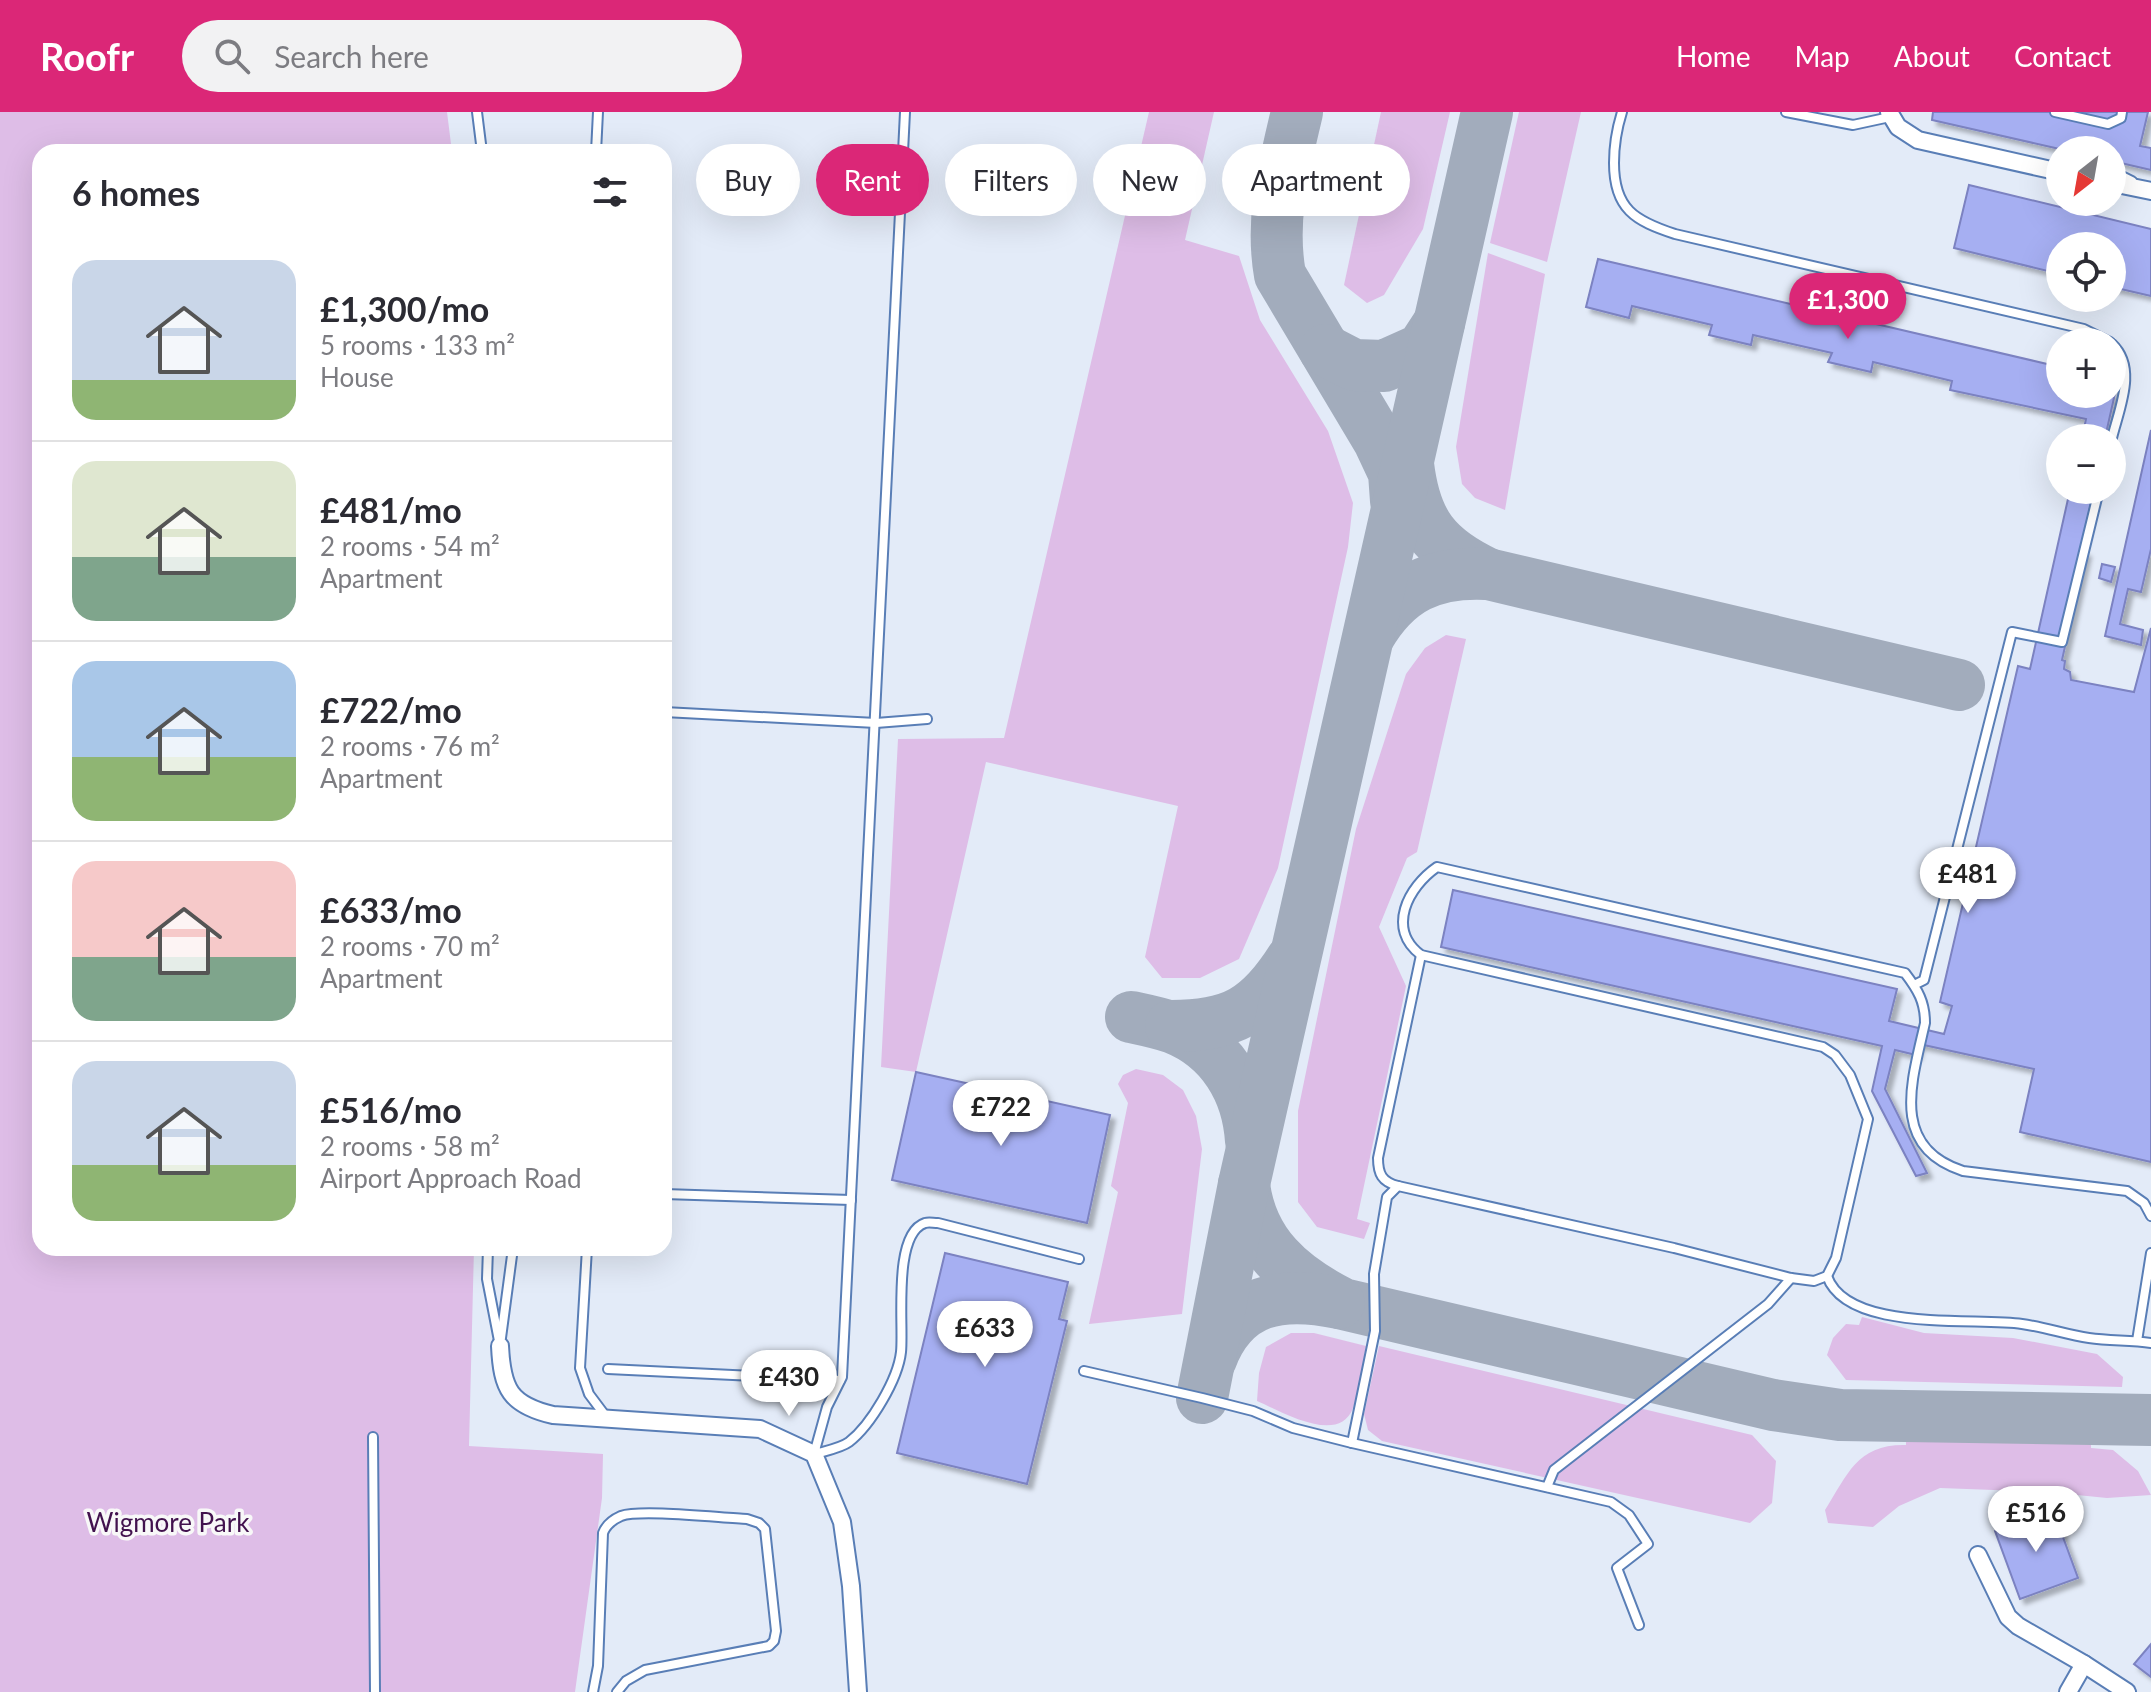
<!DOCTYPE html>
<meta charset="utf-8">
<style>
body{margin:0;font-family:Lato,sans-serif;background:#f2f2f3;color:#2b2b33;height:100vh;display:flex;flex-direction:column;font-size:30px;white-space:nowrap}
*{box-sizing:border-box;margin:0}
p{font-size:26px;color:#7c7c81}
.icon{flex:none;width:44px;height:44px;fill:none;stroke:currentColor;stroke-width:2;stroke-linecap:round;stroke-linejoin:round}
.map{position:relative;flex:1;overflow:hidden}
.sheet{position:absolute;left:32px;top:32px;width:640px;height:1112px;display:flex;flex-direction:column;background:#fff;border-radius:24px;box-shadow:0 8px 32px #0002}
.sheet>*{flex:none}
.guide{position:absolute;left:696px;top:32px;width:760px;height:72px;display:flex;gap:16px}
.needle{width:52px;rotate:211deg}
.tools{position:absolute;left:2046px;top:24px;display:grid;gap:16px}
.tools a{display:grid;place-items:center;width:80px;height:80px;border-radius:50%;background:#fff;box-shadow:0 8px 32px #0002;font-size:40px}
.price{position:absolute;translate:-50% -68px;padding:0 18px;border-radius:28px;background:#fff;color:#222;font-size:26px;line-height:52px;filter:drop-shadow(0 2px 4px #0008)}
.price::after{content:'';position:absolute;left:50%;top:48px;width:24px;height:18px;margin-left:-12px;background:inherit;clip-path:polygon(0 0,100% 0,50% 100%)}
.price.active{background:#db2777;color:#fff}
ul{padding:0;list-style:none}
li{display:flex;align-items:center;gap:24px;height:200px;padding:0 40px}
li+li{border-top:2px solid #e1e1e2}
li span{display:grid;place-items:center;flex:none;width:224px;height:160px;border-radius:24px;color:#555}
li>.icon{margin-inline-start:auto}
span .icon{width:96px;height:96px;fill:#fffc;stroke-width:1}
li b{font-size:34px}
h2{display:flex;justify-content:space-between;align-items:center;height:96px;padding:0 40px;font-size:34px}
.chip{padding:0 28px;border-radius:36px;background:#fff;box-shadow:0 8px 32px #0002;font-size:28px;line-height:72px}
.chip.active{background:#db2777;color:#fff}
header{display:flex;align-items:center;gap:48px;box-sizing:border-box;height:112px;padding:0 40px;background:#db2777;color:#fff}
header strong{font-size:38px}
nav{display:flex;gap:44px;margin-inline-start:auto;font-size:28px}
.search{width:560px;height:72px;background:#f2f2f3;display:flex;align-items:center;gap:20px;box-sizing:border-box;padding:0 28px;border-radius:44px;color:#7c7c81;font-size:30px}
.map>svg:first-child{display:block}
.green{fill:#debde7}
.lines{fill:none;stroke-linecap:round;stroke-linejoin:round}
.taxiway{stroke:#a2acbc;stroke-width:52}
.building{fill:#a6aff2;stroke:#7b82c1;stroke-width:2;filter:url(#shadow)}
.lane-casing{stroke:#597eb6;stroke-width:12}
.street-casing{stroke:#597eb6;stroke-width:20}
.lane{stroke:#fff;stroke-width:8}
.street{stroke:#fff;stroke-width:16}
.labels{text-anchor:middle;stroke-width:7;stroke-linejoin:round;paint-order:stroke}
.park-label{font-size:26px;fill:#42124e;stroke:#f8f8f8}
</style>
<header>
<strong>Roofr</strong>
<div class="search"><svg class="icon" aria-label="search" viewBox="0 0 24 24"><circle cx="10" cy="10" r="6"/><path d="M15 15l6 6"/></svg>Search here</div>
<nav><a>Home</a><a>Map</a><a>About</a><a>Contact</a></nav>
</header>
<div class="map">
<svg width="2151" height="1580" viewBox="0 0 2151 1580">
<defs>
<filter id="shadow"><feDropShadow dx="5" dy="5" stdDeviation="2" flood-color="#0004"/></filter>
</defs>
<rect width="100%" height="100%" fill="#e3ebf8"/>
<g class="green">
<polygon points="0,0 447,0 452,40 40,40 40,1136 474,1136 469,1334 603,1342 602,1386 575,1580 0,1580"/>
<polygon points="1149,0 1214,0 1185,128 1239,144 1260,208 1328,319 1353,391 1348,435 1278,756 1239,847 1200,866 1162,866 1145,845 1178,694 986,650 916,960 881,955 898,627 1004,626"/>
<polygon points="1381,0 1450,0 1423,117 1384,183 1367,191 1344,173"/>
<polygon points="1519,0 1581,0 1547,150 1490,131"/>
<polygon points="1488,141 1545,162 1505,398 1475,386 1462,372 1456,335"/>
<polygon points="1446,523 1466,527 1417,740 1407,746 1379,815 1406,874 1357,1107 1370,1111 1364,1127 1317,1115 1298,1090 1298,999 1356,717 1406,562 1425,536"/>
<polygon points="1136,957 1163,963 1183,978 1196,1004 1202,1037 1182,1202 1089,1212 1118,1080 1111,1074 1128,991 1118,972 1123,963"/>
<polygon points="1862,1205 1924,1221 2013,1226 2097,1242 2123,1265 2122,1275 1846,1268 1827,1243 1833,1226 1846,1212 1859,1213"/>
<path d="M1291,1221H1314L1366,1234C1362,1254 1360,1277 1353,1296C1339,1334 1281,1299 1257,1289L1259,1261L1266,1235Z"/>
<polygon points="1379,1234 1752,1323 1776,1349 1772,1391 1750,1411 1382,1329 1368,1318 1364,1302"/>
<path d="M1906,1328L2091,1330V1336L2113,1338L2138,1359L2151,1383L2107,1386L2047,1380L1940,1376L1899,1394L1873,1415L1828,1411L1825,1398C1848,1362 1857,1332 1906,1333Z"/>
</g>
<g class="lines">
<g class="taxiway">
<path d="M1297,0C1284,56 1270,106 1280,163L1379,329L1394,361L1396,389"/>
<polyline points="1325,238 1354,253 1384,254 1422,237 1439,211"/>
<path d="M1408,352C1415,411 1435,437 1488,462"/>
<path d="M1369,524C1397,476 1433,459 1488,462L1959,573"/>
<path d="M1131,905C1145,908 1160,911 1174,916C1222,935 1248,979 1251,1029"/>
<path d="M1171,914C1232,914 1259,899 1292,847"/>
<path d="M1244,1072C1251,1132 1291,1166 1343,1192L1773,1293L1840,1303L2151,1308"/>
<path d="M1211,1247C1234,1186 1281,1179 1339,1191"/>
<polyline points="1202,1286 1244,1072 1487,0"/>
</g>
</g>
<g class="building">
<polygon points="1933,0 2148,0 2140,34 2151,36 2151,58 2112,49 2112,38 2064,38 1932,8"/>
<polygon points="1969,73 2151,117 2151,184 2112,175 2112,134 2060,134 2060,162 1954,136"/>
<polygon points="1598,147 2060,255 2060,282 2112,282 2112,267 2118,268 2105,326 2082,326 2086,307 1950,278 1952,269 1873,250 1871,260 1828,250 1832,241 1753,223 1751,233 1709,223 1712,213 1632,194 1629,206 1586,195"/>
<polygon points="2151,318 2151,437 2141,480 2128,477 2120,512 2143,518 2141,533 2105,524"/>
<polygon points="2070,378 2094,378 2080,440 2086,440 2062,548 2065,549 2064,557 2070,560 2071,568 2134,580 2151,516 2151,1050 2020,1020 2034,957 1919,932 1916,943 1895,938 1885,977 1927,1061 1916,1064 1872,979 1882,934 1441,835 1453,778 1897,877 1889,909 1944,922 1952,894 1940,890 2018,554 2030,557"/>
<polygon points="2102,452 2115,455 2111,470 2099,466"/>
<polygon points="916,960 1110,1003 1087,1111 892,1068"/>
<polygon points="945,1141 1068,1170 1059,1207 1067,1209 1027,1372 897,1341"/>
<polygon points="2053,1398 2078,1466 2020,1487 1995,1419"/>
<polygon points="2151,1532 2151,1565 2134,1552"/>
</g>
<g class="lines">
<g class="lane-casing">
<g id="lane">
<polyline points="477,0 482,40"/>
<path d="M1622,0C1617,16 1614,34 1614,51C1614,97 1635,109 1675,122L2084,217L2110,230"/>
<polyline points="1786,0 1853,13 1890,5"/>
<polyline points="2055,0 2108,12 2121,6 2122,0"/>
<polyline points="596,40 598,0"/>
<polyline points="2112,59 2132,69"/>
<path d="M2112,232C2138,256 2119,297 2112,326"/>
<polyline points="664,600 876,611 927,607"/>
<polyline points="1914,873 1924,868 2012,520 2062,530 2099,378"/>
<path d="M1398,1074C1382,1070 1378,1062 1378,1046L1421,843"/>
<polyline points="664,1082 851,1088"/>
<polyline points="488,1136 487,1167 500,1234"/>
<polyline points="587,1136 580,1256 589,1282 607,1306"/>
<path d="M1827,1164C1847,1221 1974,1205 2022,1212C2045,1215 2067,1223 2089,1226C2110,1229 2130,1228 2151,1231"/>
<polyline points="501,1226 513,1136"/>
<polyline points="2137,1229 2151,1141"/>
<polyline points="608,1257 840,1268"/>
<polyline points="1084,1259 1202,1286 1253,1299 1293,1316 1352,1331 1611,1390 1629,1403 1648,1432 1617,1456 1639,1513"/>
<polyline points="373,1325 375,1580"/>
<path d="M1352,1331L1375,1219L1374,1162L1387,1085L1398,1074L1674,1136L1791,1166L1814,1169L1827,1164L1836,1146L1868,1007L1850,963L1835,943L1823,935L1421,843C1386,817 1408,775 1437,755L1905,861C1918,878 1925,890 1925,911C1912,969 1889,1035 1963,1059L2127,1079L2144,1091L2151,1104"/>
<polyline points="814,1342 827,1295 842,1265 905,0"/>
<path d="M815,1342C825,1339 841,1336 849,1330C871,1313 898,1267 901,1240C904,1214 892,1122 925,1111C929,1110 933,1111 938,1111L1079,1147"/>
<polyline points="1547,1375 1554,1358 1768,1192 1791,1166"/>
<path d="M593,1580L598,1554L603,1421C606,1413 612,1408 621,1404C641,1397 721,1406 747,1407L759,1411L765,1417L776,1519L774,1529L769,1534L645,1558L626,1569L617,1580"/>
</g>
</g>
<g class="street-casing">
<g id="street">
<polyline points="1889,0 1898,15 1918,28 2060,60"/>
<polyline points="2112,71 2151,79"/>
<path d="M500,1234C502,1277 510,1293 553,1303L760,1317L814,1342L842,1410L851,1474L858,1580"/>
<polyline points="1978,1443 2008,1505 2018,1514 2084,1552 2127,1580"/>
<polyline points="2068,1580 2084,1552"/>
</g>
</g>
<use href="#lane" class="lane"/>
<use href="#street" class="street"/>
</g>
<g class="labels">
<g class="park-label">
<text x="168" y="1420">Wigmore Park</text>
</g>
</g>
</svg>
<div class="tools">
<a><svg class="needle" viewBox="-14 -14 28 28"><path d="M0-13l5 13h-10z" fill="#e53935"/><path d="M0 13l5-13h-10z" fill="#7c7c81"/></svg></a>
<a><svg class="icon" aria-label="locate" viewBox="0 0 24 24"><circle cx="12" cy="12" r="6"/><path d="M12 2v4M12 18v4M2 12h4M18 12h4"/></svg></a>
<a>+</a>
<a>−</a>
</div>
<b class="price active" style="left:1848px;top:229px">£1,300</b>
<b class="price" style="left:1968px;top:803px">£481</b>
<b class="price" style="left:1001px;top:1036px">£722</b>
<b class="price" style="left:985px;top:1257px">£633</b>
<b class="price" style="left:789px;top:1306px">£430</b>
<b class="price" style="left:2036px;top:1442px">£516</b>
<div class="guide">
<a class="chip">Buy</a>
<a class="chip active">Rent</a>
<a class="chip">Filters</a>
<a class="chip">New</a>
<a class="chip">Apartment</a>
</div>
<section class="sheet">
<h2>6 homes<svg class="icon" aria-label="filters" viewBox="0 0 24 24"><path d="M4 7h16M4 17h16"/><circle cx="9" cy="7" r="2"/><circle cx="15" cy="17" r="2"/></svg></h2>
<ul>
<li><span style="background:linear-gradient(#c9d6e8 75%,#8fb573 0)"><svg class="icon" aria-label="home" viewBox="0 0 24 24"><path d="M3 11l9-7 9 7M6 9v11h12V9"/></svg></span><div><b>£1,300/mo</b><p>5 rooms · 133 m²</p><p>House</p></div></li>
<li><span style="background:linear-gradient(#dfe7d0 60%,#7fa58c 0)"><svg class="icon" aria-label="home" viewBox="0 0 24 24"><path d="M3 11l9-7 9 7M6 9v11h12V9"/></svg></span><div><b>£481/mo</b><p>2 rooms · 54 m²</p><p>Apartment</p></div></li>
<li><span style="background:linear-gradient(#a9c7e8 60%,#8fb573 0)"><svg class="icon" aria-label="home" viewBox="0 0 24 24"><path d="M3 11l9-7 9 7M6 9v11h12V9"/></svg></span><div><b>£722/mo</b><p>2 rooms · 76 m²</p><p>Apartment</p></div></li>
<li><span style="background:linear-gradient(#f6c9c9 60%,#7fa58c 0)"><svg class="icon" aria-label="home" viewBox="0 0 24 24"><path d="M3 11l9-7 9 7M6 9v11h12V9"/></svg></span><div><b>£633/mo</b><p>2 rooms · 70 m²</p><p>Apartment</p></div></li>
<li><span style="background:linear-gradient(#c9d6e8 65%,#8fb573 0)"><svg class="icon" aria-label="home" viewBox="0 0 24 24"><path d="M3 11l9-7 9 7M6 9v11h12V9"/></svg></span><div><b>£516/mo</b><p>2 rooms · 58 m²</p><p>Airport Approach Road</p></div></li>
</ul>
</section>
</div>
